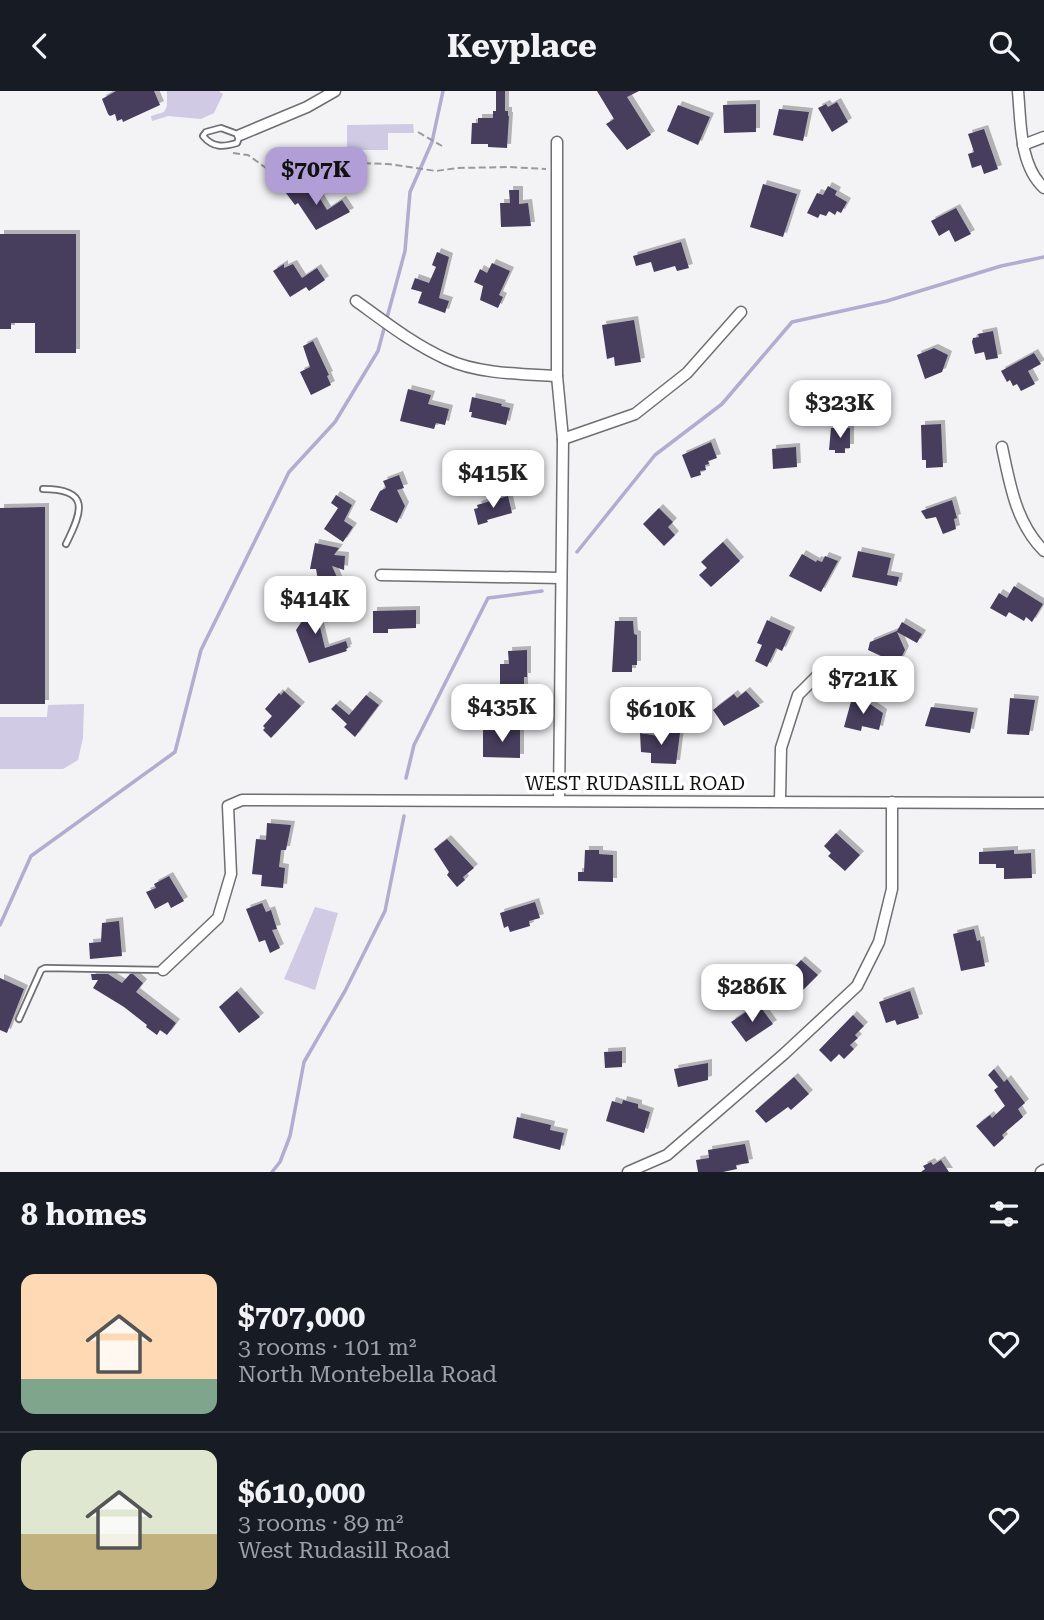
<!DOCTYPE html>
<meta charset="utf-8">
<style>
body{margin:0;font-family:"Roboto Serif",serif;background:#242831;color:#f1f3f6;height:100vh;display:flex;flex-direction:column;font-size:26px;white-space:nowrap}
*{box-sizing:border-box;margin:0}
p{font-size:23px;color:#9ea1a6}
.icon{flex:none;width:38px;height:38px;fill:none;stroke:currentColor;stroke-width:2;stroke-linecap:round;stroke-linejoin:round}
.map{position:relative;height:1081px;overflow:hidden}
.drawer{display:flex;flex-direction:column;background:#171b24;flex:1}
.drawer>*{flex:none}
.price{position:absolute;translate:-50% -60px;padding:0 16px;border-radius:14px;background:#fff;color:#222;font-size:23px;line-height:46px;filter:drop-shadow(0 2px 4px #0008)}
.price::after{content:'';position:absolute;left:50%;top:42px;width:21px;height:16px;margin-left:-10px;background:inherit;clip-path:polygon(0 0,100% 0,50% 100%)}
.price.on{background:#b29ed6;color:#111}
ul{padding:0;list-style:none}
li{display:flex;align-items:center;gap:21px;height:175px;padding:0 21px}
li+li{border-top:2px solid #363941}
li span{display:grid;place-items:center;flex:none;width:196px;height:140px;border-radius:14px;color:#555}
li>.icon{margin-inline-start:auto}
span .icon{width:84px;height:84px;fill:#fffc;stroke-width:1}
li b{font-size:30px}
h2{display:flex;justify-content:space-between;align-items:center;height:84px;padding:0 21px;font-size:30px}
header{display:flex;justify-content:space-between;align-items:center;height:91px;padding:0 21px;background:#171b24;font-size:32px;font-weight:700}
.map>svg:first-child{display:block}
.green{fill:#d0cae5}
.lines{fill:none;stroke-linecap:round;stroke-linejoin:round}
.stream{stroke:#b3abd0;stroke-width:3.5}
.building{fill:#463e5d;filter:url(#shadow)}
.lane-casing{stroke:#6f6e71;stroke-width:8}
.street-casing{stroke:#6f6e71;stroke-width:13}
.path{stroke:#9a9a9c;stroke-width:2;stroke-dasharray:7 3.5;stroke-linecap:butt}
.lane{stroke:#fff;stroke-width:4.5}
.street{stroke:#fff;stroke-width:10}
.labels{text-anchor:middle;stroke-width:7;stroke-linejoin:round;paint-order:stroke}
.street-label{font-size:19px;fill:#101011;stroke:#fff}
</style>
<header><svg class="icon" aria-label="back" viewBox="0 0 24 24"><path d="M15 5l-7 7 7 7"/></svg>Keyplace<svg class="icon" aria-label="search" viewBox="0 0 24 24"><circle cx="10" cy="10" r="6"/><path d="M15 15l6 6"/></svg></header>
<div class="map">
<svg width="1044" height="1081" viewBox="0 0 1044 1081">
<defs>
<filter id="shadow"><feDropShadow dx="4" dy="-4" stdDeviation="0" flood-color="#0004"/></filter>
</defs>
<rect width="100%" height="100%" fill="#f3f2f5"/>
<g class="green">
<polygon points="167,0 219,0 223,3 214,22 201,28 168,25 152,30 151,25 164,21 167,15"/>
<polygon points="413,33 414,42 388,42 388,59 347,59 347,34"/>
<polygon points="84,613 83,647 78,669 63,678 0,678 0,626 47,626 48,614"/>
<polygon points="315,816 338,822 315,899 284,888"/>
</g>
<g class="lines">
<g class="stream">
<polyline points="577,461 655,364 722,313 792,231 887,210 1001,175 1044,166"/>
<polyline points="406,687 414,654 488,507 542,500"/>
<polyline points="0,834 31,765 175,661 201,559 289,381 335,331 378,260 405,160 410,101 432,51 443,0"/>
<polyline points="272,1081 280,1071 290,1045 304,971 345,900 385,820 404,725"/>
</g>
</g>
<g class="building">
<polygon points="116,0 154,0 160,14 123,31 122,28 117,30 115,23 110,25 108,23 102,8"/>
<polygon points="496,0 505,0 505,20 508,20 508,25 509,25 507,57 488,56 488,53 471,53 472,32 478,32 478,27 493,27 493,20 496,20"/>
<polygon points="597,0 639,0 627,6 651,44 627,59 606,33 614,28"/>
<polygon points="837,11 848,31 832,41 818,17 826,13 828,16"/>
<polygon points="756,13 756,41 724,42 723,14"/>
<polygon points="678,14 710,26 698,54 667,40"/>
<polygon points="779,18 809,21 803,50 773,44"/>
<polygon points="984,38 998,78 984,83 981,74 972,77 968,63 974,61 968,43"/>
<polygon points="302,91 315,109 319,106 327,119 342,109 350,121 316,139 298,112 295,114 286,102"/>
<polygon points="763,93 797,103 783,146 750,136"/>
<polygon points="828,95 837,100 835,104 847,111 841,122 837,120 835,124 829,120 826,125 820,123 818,127 807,122 817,102 823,104"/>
<polygon points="509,99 519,99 519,113 528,112 531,135 501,136 500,112 510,112"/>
<polygon points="956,117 971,143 955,151 949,139 939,145 931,130"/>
<polygon points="0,143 76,143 76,262 35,262 35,232 11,232 11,238 0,238"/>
<polygon points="681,151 689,177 677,180 675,175 654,181 651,171 636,175 633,165"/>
<polygon points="437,161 449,166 439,207 449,210 445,222 418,212 422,201 411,198 415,187 429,192 436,176 432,174"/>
<polygon points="492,172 510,180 499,204 503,206 498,217 480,209 483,195 474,191 480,178 487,182"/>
<polygon points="284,173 284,177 293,173 302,187 317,177 325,189 309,200 306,196 290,206 273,180"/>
<polygon points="634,229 641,271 615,275 614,266 607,268 602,234"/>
<polygon points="993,240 998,267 986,269 984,261 975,263 972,251 973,247 979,246 978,243"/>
<polygon points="313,250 329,284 327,285 331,294 311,304 300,281 310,276 303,255"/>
<polygon points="934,257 948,264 942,281 925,288 917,264"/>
<polygon points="1034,262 1041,273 1028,280 1035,293 1021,300 1017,293 1013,295 1010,289 1007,291 1001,280"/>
<polygon points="408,298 431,304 428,313 449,318 445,334 436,332 434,338 400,330"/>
<polygon points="472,306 502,313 501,315 510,317 506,334 471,326 472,321 469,321"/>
<polygon points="941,333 943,376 926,377 926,369 922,369 921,334"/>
<polygon points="831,337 850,337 850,357 845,357 845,362 835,362 835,359 829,359"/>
<polygon points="711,351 717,367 708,370 709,373 705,374 706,379 700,380 701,384 691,387 682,364"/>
<polygon points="796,356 797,376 773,378 772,358"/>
<polygon points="399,384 404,397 397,399 405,415 397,432 370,419 380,400 386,397 383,390"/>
<polygon points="336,404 352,414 344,430 353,436 343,451 324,438 338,417 331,412"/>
<polygon points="508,405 512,422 487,429 488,431 478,434 474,418 478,417 477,414"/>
<polygon points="952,409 957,427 954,428 956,438 943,443 936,426 926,428 921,420"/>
<polygon points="45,416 45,613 0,613 0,417"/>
<polygon points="659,417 673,431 668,436 675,444 664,455 643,433"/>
<polygon points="723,451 740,470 711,496 699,484 707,477 701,471"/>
<polygon points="315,452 339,457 334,464 345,465 344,479 332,475 340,493 320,500 316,478 310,478"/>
<polygon points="858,460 891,467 887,484 899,486 897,495 852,486"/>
<polygon points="802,463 816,471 817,469 822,471 825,465 838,470 821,501 789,485"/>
<polygon points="1014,495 1043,513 1032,531 1026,526 1024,530 1009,521 1006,526 990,517 999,502 1007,507"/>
<polygon points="313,507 325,557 346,550 348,557 346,558 347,560 309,572 296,539 302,530 299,524 305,523 301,511"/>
<polygon points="416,519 416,537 388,538 388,542 373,542 373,520"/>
<polygon points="767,529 791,540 782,560 776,557 767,576 755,570 762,554 757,552"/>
<polygon points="615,530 633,530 634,543 637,544 637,574 632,574 632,581 612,581"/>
<polygon points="902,531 922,543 917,552 897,541 905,559 898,573 868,559 870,551 897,540"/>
<polygon points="527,559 527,586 524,586 524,597 500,596 500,573 509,573 508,560"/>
<polygon points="284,600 301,615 271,647 263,639 265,637 263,635 272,625 265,618 279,602 281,604"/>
<polygon points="746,600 760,615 724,635 713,619 734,603 737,607"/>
<polygon points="366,604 379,614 355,646 344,636 347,633 331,618 336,613 349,624"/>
<polygon points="852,607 870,613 883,622 879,639 862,635 861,640 844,636"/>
<polygon points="1010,607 1035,609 1029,644 1007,643"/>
<polygon points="931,616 974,621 970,642 925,635"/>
<polygon points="483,639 520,639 520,667 483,666"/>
<polygon points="659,639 680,642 676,673 651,672 651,662 641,661 640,642 658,645"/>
<polygon points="267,732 291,734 286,759 281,759 279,776 285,777 283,797 261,795 262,784 252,783 256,748 266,749"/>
<polygon points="836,742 860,764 845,780 828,765 831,762 824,755"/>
<polygon points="447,748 474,777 463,786 465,789 457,796 447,784 449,781 434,758"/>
<polygon points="585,759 599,759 599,763 613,764 613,791 578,790 578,781 584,781"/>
<polygon points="1014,759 1014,763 1031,762 1032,787 1004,788 1004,777 996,777 996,773 979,773 979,761"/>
<polygon points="169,785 184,810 171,817 168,811 155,818 146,801 156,797 154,793"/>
<polygon points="535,811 540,827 529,830 530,835 510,841 508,835 504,837 500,822"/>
<polygon points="262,812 266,821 271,819 277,838 272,839 280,857 270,862 265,849 259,851 246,818"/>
<polygon points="119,830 122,865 90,868 89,852 101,851 102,832"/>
<polygon points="974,838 977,850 980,849 985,875 961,880 953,843"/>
<polygon points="801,869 818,884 800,902 784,887"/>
<polygon points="91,883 108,883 122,892 130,883 133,883 143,892 136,901 176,932 167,944 160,939 157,944 146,936 147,934 124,916 93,897 98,889 92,889"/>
<polygon points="0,887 24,898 7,942 0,939"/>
<polygon points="237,900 260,926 239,942 219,916"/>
<polygon points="910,900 919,927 897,934 895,929 886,932 879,911"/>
<polygon points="752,917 756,922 762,918 773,933 746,951 731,931"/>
<polygon points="853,924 864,935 855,944 858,947 850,954 854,958 844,968 839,963 831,971 819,959"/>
<polygon points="622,960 622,976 605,977 604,961"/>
<polygon points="708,972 708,989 678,996 674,978"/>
<polygon points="994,978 1004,991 1007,988 1025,1012 1018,1018 1023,1026 1002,1044 1004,1047 994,1056 976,1035 990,1024 992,1027 1005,1015 994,999 998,996 988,984"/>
<polygon points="794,986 809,1003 791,1019 788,1016 766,1032 755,1020"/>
<polygon points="623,1009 638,1013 638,1017 650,1021 644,1042 606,1030 612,1010 622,1013"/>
<polygon points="517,1026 551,1034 550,1039 564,1042 560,1059 513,1047"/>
<polygon points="745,1053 749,1072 736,1074 737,1078 723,1081 698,1081 696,1069 709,1067 708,1059"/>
<polygon points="941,1069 949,1081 921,1081 925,1078 923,1075 931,1071 933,1074"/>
</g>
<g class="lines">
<g class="lane-casing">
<g id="lane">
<path d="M221,37L240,44L237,52C223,56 213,57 203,45L206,41Z"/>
<path d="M43,398C90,398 83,419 66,453"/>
<polyline points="19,928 41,879 45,877 163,879"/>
</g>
</g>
<g class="street-casing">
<g id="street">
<path d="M1018,0C1021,31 1019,74 1044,97"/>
<polyline points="240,44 307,16 335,0"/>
<polyline points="557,51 557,285 563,348 559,709"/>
<polyline points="1023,54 1044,46"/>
<path d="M356,210C385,231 413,253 446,268C478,283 522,283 557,285"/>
<polyline points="563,348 635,323 687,282 741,221"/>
<path d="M1002,356C1010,394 1016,432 1044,460"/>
<polyline points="381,484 561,487"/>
<polyline points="780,710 781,657 798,604 827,575"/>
<polyline points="163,879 218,827 231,783 228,715 242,709 1044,712"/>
<polyline points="628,1081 667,1064 784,963 857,895 879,851 892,798 892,711"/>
<polyline points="1041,1081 1044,1079"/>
</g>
</g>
<g class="path">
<polyline points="418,41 442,55"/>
<polyline points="233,62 248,64 266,77 286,80 312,81 354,72 388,73 436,80 457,77 509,76 546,78"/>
</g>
<use href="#lane" class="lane"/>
<use href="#street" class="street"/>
</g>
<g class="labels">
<g class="street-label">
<text x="635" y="699">WEST RUDASILL ROAD</text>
</g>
</g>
</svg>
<b class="price on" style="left:316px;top:116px">$707K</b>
<b class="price" style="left:840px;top:349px">$323K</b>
<b class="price" style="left:493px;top:419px">$415K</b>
<b class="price" style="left:315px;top:545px">$414K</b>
<b class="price" style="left:863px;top:625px">$721K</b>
<b class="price" style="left:502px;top:653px">$435K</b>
<b class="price" style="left:661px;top:656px">$610K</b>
<b class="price" style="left:752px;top:933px">$286K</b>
</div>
<section class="drawer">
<h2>8 homes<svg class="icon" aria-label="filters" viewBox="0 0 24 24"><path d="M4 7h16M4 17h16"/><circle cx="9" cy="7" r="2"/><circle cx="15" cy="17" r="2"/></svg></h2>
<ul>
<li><span style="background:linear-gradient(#ffd9b3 75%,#7fa58c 0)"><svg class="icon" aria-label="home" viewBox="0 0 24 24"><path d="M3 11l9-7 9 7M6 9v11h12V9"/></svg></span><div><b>$707,000</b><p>3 rooms · 101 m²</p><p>North Montebella Road</p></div><svg class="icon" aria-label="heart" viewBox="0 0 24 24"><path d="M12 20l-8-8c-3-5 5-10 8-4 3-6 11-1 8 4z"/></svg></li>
<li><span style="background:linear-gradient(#dfe7d0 60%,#c2b280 0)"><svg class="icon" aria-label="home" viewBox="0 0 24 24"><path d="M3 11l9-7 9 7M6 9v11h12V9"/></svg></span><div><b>$610,000</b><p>3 rooms · 89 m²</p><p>West Rudasill Road</p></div><svg class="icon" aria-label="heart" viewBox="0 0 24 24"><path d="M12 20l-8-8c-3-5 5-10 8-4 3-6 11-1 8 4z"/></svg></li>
</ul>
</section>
